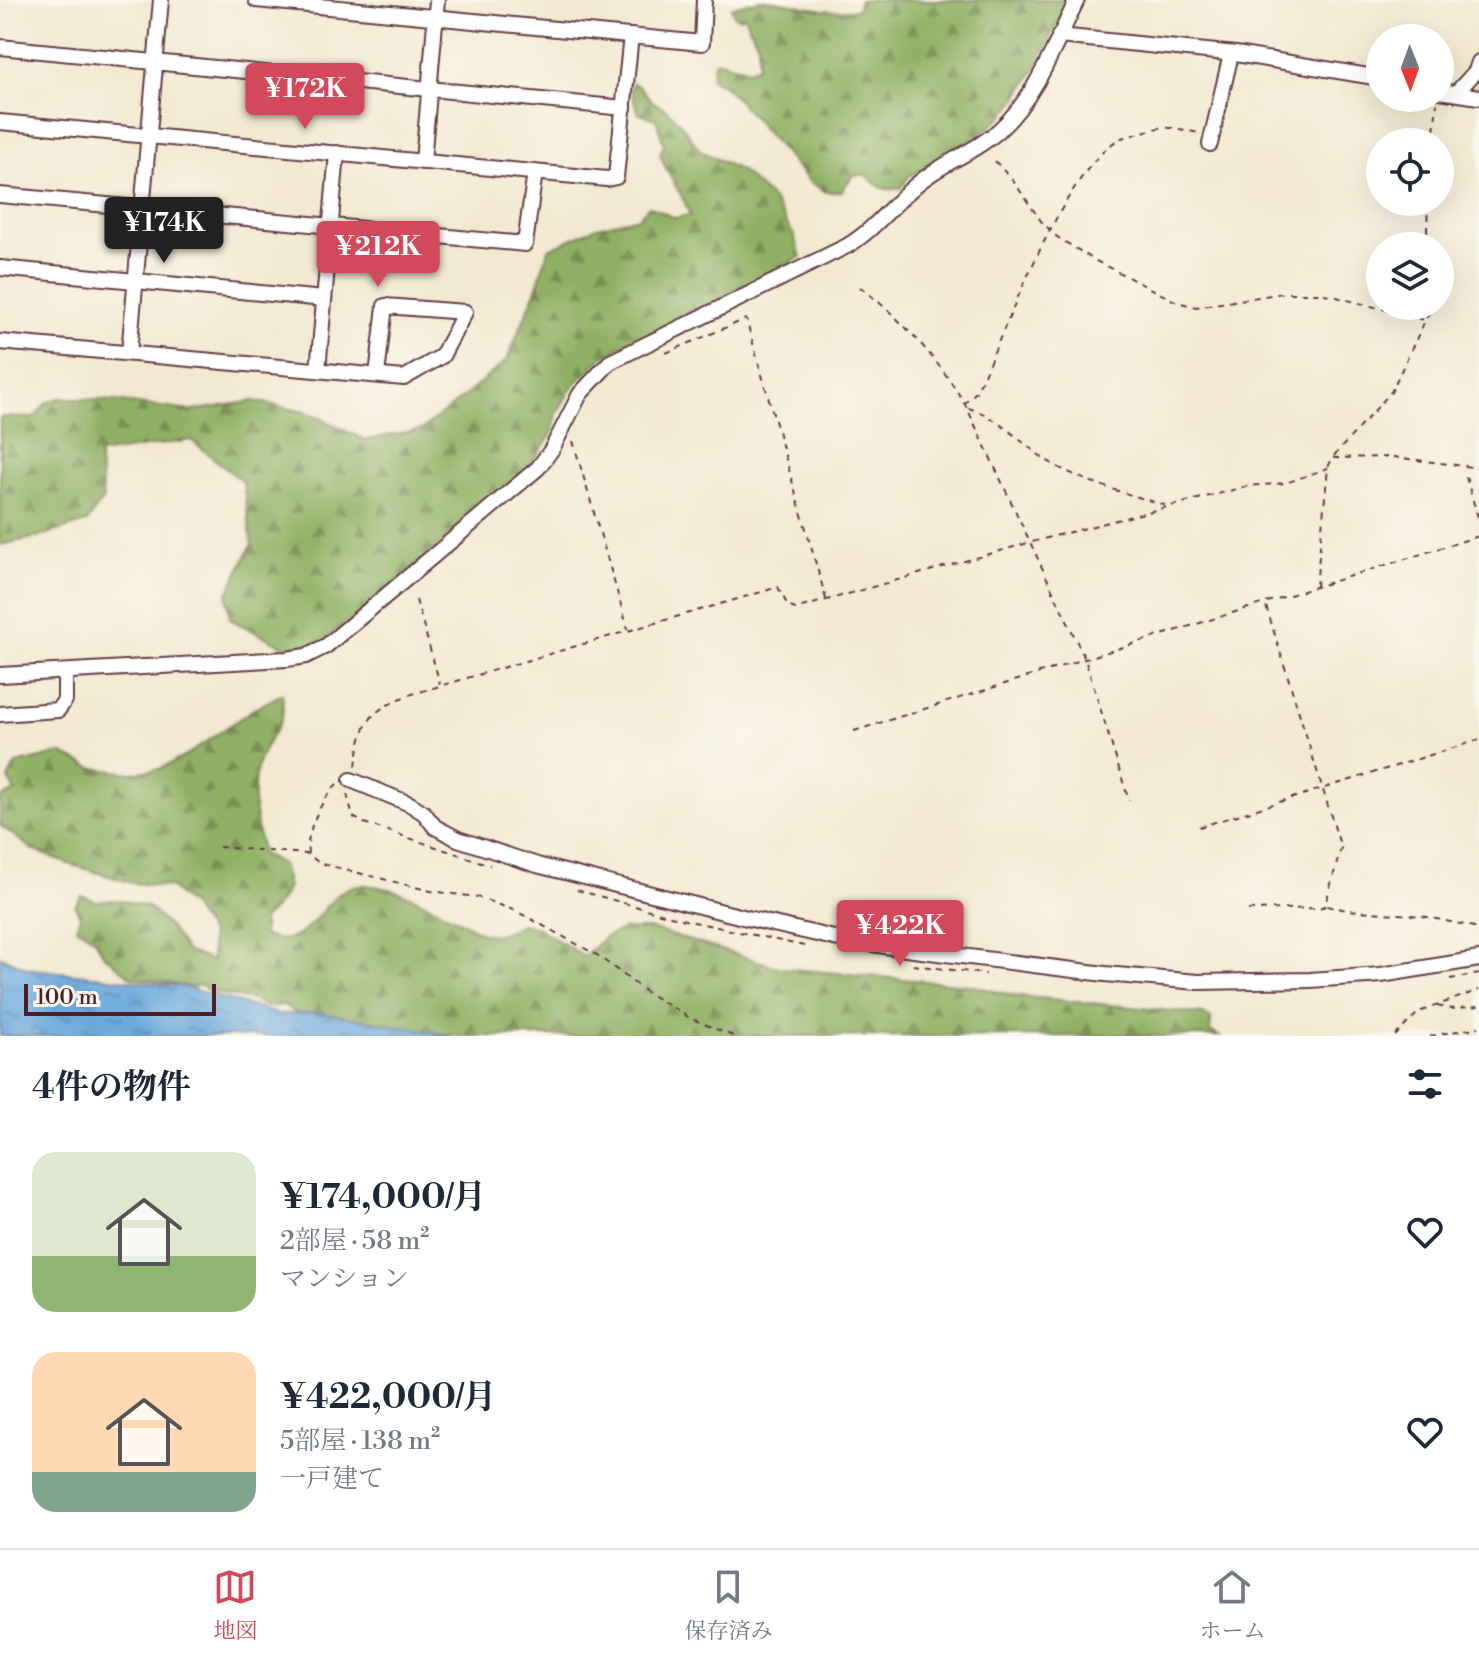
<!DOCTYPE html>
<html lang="ja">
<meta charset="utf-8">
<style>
body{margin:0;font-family:"Libre Bodoni","Noto Serif JP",serif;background:#f2f2f3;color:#1f2937;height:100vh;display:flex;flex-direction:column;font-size:30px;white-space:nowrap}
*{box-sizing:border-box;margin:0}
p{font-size:26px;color:#747a83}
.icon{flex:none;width:44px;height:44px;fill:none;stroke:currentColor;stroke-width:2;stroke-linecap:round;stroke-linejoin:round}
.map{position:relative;height:1036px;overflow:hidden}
.sheet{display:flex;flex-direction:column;background:#fff;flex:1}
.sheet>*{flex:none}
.needle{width:52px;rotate:179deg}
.buttons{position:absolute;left:1366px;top:24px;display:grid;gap:16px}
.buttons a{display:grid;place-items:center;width:88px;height:88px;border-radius:50%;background:#fff;box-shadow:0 8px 32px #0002;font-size:40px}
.scale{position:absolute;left:24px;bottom:20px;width:192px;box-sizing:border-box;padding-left:8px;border:4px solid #4a1f2b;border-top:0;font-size:22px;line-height:28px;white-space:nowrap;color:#4a1f2b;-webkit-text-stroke:6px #fbf7ec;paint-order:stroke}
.price{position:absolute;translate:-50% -68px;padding:0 18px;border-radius:8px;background:#d1495b;color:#fff;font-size:26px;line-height:52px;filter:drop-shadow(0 2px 4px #0008)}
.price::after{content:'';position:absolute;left:50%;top:48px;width:24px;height:18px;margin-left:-12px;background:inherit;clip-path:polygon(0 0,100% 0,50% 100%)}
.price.active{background:#222;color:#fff}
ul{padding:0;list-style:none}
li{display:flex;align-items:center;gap:24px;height:200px;padding:0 32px}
li span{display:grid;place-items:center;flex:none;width:224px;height:160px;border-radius:24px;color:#555}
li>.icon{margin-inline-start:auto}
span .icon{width:96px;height:96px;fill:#fffc;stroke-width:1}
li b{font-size:34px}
h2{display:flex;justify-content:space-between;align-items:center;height:96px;padding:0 32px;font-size:34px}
.menu{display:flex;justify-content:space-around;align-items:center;height:112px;border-top:2px solid #e0e1e3;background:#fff;font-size:22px;color:#747a83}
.menu a{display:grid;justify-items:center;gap:4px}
.menu .active{color:#d1495b}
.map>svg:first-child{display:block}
.forest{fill:url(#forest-firs);stroke:#6d6848;stroke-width:2}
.water{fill:url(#water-ripples);stroke:#5a6484;stroke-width:2}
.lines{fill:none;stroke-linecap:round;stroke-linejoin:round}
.minor-casing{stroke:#633d44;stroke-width:18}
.path{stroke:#633d44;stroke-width:2;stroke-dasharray:6 6;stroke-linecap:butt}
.minor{stroke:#fff;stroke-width:14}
</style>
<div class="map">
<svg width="1479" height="1036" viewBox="0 0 1479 1036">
<defs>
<pattern id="forest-firs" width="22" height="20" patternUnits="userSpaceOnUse" patternTransform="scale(2)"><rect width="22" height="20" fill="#90b165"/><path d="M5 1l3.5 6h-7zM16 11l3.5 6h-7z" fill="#788f53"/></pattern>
<pattern id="water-ripples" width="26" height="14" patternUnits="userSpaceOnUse" patternTransform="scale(2)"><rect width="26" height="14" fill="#6aa8dc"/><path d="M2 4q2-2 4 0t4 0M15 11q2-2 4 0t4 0" fill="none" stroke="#5988b3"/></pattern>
</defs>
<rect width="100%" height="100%" fill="#fbf7ec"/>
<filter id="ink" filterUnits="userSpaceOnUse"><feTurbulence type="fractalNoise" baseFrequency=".0125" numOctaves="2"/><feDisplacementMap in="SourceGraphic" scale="16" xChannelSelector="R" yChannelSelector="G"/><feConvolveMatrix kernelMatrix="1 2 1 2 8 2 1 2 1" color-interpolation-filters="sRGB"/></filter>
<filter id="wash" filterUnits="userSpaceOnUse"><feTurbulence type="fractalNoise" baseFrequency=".006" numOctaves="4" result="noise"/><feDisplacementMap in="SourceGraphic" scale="32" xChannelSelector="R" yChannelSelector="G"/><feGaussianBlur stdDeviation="1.8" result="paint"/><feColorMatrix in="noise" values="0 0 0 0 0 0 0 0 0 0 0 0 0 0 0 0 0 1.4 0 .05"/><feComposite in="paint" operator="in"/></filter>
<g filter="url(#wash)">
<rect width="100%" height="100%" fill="#f2e9d0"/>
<g class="forest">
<path d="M759,0C793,0 821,16 857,9L860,0H1068C1051,35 1036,74 1012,105C990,134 941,159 909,176L901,188C884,192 878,187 866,175H853L841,192H826L809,181L736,98L724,86L711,79L714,62L717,60L749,70L758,66V44L744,16L738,18L734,15L731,8Z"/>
<path d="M632,83L639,86L653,102L666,109L680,123L701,151L741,171L773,200L794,236L801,257L690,315L621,346L596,363L572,387L557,413L552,434L529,466L360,614L311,647L283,646L230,619L227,595L252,544L243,482L191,440L99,454L103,499L87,522L34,538L0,545V417L34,418L46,403L58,398L114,401L191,411L254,401L310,413L365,440L421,430L471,391L507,360L533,298L549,249L597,227L639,217L649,206L675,218L690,215C682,191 668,178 660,154L664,144L656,119L639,114L631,92Z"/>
<path d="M282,694C288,727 269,732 260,758C248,791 256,821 262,854L282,864L288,887L279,903L263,919V935C316,958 321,881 366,885C400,888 428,904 458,920C466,924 477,932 486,934C496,937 512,929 521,924L536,927L584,956L605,937L624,929H651L781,968L969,985L1018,996L1203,1014L1211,1019L1210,1031L1219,1036H408L299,1015L284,1005L266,1007L253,1000L209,991L201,985L193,987L131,977L103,954L95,939L76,927L80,916L75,906L82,896L96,901L120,900L148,907L170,928L186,951L212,961L210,933L191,906L170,887L132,883L66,863L32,849L0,825V799L15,791L8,779L16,764L60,753L93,768L132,773L159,769L184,757L252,710Z"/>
</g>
<polygon class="water" points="0,956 27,968 184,987 278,1014 324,1013 455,1036 0,1036"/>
</g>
<g filter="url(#ink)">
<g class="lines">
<g class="minor-casing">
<g id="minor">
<polyline points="256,0 702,43 704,0"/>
<polyline points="1059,36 1236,54 1380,78"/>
<polyline points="0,47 624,108"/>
<polyline points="1440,91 1479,97"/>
<polyline points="1456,93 1476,71 1479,62"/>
<polyline points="0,122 607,179 616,177 631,36"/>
<polyline points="1210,144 1231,54"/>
<polyline points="423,162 437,0"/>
<polyline points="0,195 525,244 535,172"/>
<polyline points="0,268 324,299"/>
<polyline points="0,342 404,378 442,356 465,312 385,306 377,375"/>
<polyline points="129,353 161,0"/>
<polyline points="318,370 337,153"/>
<path d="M0,675L287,659L306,656L326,646L538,468L552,449L580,394L610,362L847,246C874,230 892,205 916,185C941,163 974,153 998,131C1036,98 1055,44 1077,0"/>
<polyline points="0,714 58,710 65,700 65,672"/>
<polyline points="351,780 410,804 424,813 435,827 458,839 537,865 743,917 834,938 898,948 1105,974 1198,982 1310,980 1381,975 1479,959"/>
</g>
</g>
<g class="path">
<polyline points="1433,142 1437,103"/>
<polyline points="995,161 1014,182 1041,221 1057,237 1096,261 1177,302 1196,307 1283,293 1321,293 1425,320"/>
<polyline points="1428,202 1427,230 1431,246"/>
<path d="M860,287C902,319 941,362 967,408L1085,659L1129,801"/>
<polyline points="666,353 746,319 826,599"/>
<path d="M964,404L976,392C1007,328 1060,179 1116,141C1121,137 1127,137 1133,135C1165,125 1165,126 1199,133"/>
<path d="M968,408C999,416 1024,447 1051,463C1087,484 1129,494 1168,506"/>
<polyline points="573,441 628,629"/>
<polyline points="1333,458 1394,457 1479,468"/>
<polyline points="1466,477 1479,521"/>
<polyline points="1316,586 1328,468 1332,458 1391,392 1432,306"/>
<polyline points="416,600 440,684"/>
<polyline points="854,731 1479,536"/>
<path d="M356,766C362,723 367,712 409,695L775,588L778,587L788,606L795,609L1028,543L1248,486L1286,483L1328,468"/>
<path d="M337,784C322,799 305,832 308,854L319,863L431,891L477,897L516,911L597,955L646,992L690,1018L733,1036"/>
<polyline points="347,794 353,817 364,823 490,865"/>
<polyline points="1199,827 1479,740"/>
<polyline points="219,847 307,854"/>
<polyline points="577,890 685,920 804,946"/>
<polyline points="1327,906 1347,910 1422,916 1479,928"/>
<polyline points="1248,910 1319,908 1325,906 1341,848 1265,603"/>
<polyline points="913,965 986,974"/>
<polyline points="1450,979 1479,974"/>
<polyline points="1437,1006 1452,1009 1479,1006"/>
<polyline points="1395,1036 1419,1012 1479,990"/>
<polyline points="1430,1036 1479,1027"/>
</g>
<use href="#minor" class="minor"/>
</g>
</g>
</svg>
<div class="buttons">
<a><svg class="needle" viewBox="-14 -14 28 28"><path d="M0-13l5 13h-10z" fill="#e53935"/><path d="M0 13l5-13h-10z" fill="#747a83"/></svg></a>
<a><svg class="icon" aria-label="locate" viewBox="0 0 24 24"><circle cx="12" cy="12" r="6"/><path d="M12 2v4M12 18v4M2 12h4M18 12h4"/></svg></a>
<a><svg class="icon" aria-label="layers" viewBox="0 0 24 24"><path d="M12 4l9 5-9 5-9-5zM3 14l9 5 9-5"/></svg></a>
</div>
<div class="scale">100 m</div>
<b class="price" style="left:305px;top:131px">¥172K</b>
<b class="price active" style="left:164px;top:265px">¥174K</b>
<b class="price" style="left:378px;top:289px">¥212K</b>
<b class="price" style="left:900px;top:968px">¥422K</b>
</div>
<section class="sheet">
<h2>4件の物件<svg class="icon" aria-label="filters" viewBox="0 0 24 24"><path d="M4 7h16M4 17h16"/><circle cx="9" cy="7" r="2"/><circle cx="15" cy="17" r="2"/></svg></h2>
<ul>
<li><span style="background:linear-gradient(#dfe7d0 65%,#8fb573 0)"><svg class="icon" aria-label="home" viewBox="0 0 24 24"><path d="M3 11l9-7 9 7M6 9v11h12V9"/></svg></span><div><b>¥174,000/月</b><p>2部屋 · 58 m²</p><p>マンション</p></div><svg class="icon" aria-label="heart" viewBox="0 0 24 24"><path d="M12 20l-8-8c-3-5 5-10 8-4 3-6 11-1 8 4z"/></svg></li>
<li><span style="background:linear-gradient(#ffd9b3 75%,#7fa58c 0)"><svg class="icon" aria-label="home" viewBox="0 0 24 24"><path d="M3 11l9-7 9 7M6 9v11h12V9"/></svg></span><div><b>¥422,000/月</b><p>5部屋 · 138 m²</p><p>一戸建て</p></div><svg class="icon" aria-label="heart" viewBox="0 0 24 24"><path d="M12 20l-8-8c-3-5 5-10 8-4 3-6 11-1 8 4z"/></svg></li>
</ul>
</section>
<nav class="menu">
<a class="active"><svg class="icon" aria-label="map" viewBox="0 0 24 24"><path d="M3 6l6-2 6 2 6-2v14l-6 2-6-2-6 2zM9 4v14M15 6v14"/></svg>地図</a>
<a><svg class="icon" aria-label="saved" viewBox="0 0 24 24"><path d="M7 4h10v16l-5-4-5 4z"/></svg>保存済み</a>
<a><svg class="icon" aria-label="home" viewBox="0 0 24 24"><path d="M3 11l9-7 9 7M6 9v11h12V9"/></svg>ホーム</a>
</nav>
